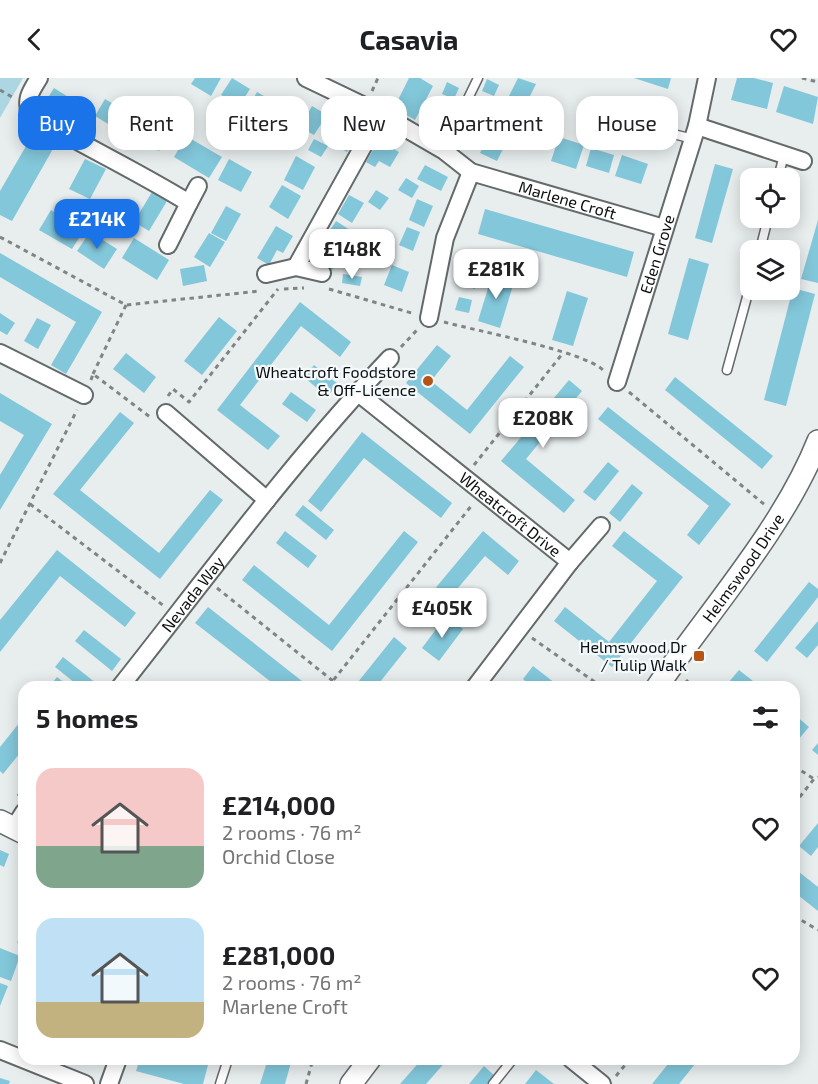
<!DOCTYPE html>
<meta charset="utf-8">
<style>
body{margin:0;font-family:"Exo 2",sans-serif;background:#f6f6f6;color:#202124;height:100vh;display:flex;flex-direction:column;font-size:22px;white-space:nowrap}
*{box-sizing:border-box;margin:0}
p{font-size:20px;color:#757577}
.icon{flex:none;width:33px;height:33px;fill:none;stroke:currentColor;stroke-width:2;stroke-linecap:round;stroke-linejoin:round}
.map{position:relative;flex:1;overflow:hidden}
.drawer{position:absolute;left:18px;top:603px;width:782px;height:384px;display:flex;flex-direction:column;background:#fff;border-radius:18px;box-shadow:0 3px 15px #0003}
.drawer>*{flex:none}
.top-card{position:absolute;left:18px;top:18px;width:783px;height:54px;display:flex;gap:12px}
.buttons{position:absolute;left:740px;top:90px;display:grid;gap:12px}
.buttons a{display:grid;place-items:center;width:60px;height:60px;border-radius:12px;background:#fff;box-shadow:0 3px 15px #0003;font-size:30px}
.price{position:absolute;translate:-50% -51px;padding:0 14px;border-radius:12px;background:#fff;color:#222;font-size:20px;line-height:39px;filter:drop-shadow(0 2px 3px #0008)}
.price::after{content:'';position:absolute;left:50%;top:36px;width:18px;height:14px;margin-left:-9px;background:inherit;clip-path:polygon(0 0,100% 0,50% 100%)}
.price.current{background:#1a73e8;color:#fff}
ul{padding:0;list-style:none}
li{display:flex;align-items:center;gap:18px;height:150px;padding:0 18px}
li span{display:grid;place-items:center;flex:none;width:168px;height:120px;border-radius:18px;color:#555}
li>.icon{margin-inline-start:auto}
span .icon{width:72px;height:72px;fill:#fffc;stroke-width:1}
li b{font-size:26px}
h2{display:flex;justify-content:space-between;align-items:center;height:72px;padding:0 18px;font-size:26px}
.tag{padding:0 21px;border-radius:18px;background:#fff;box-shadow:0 3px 15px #0003;font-size:21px;line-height:54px}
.tag.current{background:#1a73e8;color:#fff}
header{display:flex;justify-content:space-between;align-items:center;height:78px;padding:0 18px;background:#fff;font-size:27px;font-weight:700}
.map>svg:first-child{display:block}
.green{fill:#acd6e2}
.building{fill:#83c7da}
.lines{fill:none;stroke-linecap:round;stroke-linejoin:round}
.service-casing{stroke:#64696a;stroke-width:11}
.minor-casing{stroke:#64696a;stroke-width:20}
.tertiary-casing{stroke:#64696a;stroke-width:24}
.path{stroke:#808484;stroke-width:3;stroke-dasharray:4.5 4.5;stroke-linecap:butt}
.service{stroke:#fff;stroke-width:8}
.minor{stroke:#fff;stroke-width:16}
.tertiary{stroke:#fff;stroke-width:21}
.poi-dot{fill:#b65415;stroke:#f5fafc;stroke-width:2}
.labels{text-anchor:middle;stroke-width:4.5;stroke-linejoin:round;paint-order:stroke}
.street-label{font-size:16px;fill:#0d0f0f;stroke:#f5fafc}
.poi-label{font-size:16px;fill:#0d0f0f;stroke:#f5fafc;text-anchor:end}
</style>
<header><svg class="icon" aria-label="back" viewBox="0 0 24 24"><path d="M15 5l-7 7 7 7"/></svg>Casavia<svg class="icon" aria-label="heart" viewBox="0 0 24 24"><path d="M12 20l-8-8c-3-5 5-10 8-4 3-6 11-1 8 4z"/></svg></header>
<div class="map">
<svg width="818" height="1006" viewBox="0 0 818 1006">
<rect width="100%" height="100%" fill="#e8edee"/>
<polygon class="green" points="0,0 23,0 0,40"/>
<g class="building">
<polygon points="195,0 221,0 211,18 191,6"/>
<polygon points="232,0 250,11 239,28 221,17"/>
<polygon points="409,0 420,0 433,8 415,42 394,30"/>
<polygon points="518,0 536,6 526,26 509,18"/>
<polygon points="634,0 671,0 668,11"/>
<polygon points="737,0 754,0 773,5 767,31 731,22"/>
<polygon points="487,1 499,7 494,18 482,13"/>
<polygon points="447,4 459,10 454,21 442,16"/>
<polygon points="784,8 818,19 813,46 776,34"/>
<polygon points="54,10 73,22 64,38 44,26"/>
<polygon points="257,14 276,25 267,41 248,30"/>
<polygon points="105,21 128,35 118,52 95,38"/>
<polygon points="507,24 524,33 514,53 497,44"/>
<polygon points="285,27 303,37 291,58 272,47"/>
<polygon points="312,28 327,37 314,57 300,49"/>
<polygon points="434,31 446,36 440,48 428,42"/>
<polygon points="470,31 482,37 477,48 465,43"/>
<polygon points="147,41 170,54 159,73 136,60"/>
<polygon points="343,46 359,55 347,74 331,65"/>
<polygon points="37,49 58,62 12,143 0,137 0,113"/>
<polygon points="490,54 507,63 497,83 480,75"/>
<polygon points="186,58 222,79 209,100 174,79"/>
<polygon points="559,59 584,67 576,91 551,83"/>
<polygon points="314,61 328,68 321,79 308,72"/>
<polygon points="379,62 399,74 390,89 379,83 375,89 366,84"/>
<polygon points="591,70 614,77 609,95 586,88"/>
<polygon points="622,77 648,86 641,106 615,98"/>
<polygon points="296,78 315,89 303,112 284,102"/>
<polygon points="85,81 106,91 90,121 69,111"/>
<polygon points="229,81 252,94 241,114 218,102"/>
<polygon points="715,86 733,91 712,165 695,160"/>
<polygon points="425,87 448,99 441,113 417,101"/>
<polygon points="406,100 419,108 412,120 398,112"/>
<polygon points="282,107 301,118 288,141 269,129"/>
<polygon points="376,112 389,120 380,132 368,124"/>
<polygon points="152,114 167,123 149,153 134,144"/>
<polygon points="349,117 364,125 352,145 338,136"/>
<polygon points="417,121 433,128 424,149 409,142"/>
<polygon points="226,128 241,136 226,163 211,155"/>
<polygon points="485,131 634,174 627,199 478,156"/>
<polygon points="51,132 84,152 72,171 39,152"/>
<polygon points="818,142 818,205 801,201"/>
<polygon points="336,143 350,152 337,173 323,163"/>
<polygon points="276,148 293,158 283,175 277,172 269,187 257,180"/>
<polygon points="407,149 420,154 413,173 399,167"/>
<polygon points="90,154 117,171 104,191 77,173"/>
<polygon points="209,155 225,164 210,189 194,179"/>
<polygon points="134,160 169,182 157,202 122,180"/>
<polygon points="320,165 341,178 332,192 311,179"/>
<polygon points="376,166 390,172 383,187 369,181"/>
<polygon points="0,175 102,234 66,296 51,287 76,244 0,199"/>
<polygon points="472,175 483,178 481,186 470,183"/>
<polygon points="689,180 709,186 688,262 668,256"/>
<polygon points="204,187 207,203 183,208 180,191"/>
<polygon points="392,187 409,194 402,214 384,207"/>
<polygon points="466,192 479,196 475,211 462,207"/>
<polygon points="493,194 515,201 500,250 478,243"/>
<polygon points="343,196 362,199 360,208 342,205"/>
<polygon points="793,210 815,216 786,328 764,322"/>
<polygon points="567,213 588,220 573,268 552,262"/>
<polygon points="459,219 472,222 469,235 455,232"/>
<polygon points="300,224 351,264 340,279 301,248 240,327 280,358 268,372 217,332"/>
<polygon points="0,235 15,245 7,257 0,253"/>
<polygon points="219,239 237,253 202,297 184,283"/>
<polygon points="37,240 51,247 38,271 24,263"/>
<polygon points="437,267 451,278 431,303 467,332 510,278 524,289 470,356 406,305"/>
<polygon points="126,275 156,299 144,315 113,291"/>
<polygon points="314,287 338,306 327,319 304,299"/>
<polygon points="675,299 773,378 762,391 665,312"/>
<polygon points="569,302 582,313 526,381 575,422 564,435 501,383"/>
<polygon points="291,314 316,332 307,344 282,326"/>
<polygon points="0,315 52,346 0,432 0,397 24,357 0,343"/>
<polygon points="608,329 731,426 699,467 687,457 709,428 598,341"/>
<polygon points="120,334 134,345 80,412 159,475 210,412 223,422 160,501 53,416"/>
<polygon points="362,354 452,425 441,440 364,380 321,434 308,423"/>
<polygon points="608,384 619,393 595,423 583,414"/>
<polygon points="632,406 643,415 620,444 609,435"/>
<polygon points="303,427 334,452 326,462 295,437"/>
<polygon points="285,453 317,478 308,490 276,465"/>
<polygon points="404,453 418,464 332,573 242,502 254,487 329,547"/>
<polygon points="483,453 519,483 508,497 485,478 441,530 428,519"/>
<polygon points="624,453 683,499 612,589 554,543 565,529 609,564 657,503 612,468"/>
<polygon points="57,472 136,535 125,549 60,498 0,574 0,542"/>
<polygon points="809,504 818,511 818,519 767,584 754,573"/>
<polygon points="208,529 307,607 305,609 273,609 275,607 195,545"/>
<polygon points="446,538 463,551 439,583 422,570"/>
<polygon points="818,543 818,567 807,580 795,570"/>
<polygon points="84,552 121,581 112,593 75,563"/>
<polygon points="394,559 407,570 376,609 354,609"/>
<polygon points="63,579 101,609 80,609 55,589"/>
<polygon points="533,588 560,609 532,609 523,601"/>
<polygon points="739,592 753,603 760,609 733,609 728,605"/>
<polygon points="57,599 70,609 49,609"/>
<polygon points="794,636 809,649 798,662 794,658"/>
<polygon points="24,639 24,670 3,696 0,693 0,669"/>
<polygon points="818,665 818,677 812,672"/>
<polygon points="818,745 818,769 811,778 799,768"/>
<polygon points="0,772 9,776 4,789 0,787"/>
<polygon points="794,790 818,809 818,833 794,814"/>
<polygon points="24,847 24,867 17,865"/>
<polygon points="0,870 20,878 11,903 0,899"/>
<polygon points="0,905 8,908 0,928"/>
<polygon points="140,981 167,981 166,983 180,987 181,981 184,981 208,987 203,1006 184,1006 136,993"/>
<polygon points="268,981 292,981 285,1006 260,1006"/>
<polygon points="422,981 448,981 426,1006 400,1006"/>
<polygon points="672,981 699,981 679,1006 652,1006"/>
<polygon points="484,988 495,998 489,1006 469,1006"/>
<polygon points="536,992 554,1006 525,1006"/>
<polygon points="0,1000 10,1003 9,1006 0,1006"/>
</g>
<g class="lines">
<g class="service-casing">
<g id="service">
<polyline points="587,34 693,61"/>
<polyline points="443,72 478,0"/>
<polyline points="778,100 784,77"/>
<polyline points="760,172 768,140"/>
<polyline points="727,292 750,208"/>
<polyline points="220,1006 228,981"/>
<polyline points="493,1006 513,981"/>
</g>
</g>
<g class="minor-casing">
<g id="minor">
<path d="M39,0C31,13 24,22 31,37C84,68 137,93 189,125L168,167"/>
<path id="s1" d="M306,0L381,36L443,72L471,94L664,150"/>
<polyline points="697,48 803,83"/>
<polyline points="189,125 198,108"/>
<polyline points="296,189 381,36"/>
<polyline points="266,196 296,189 322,195"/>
<polyline points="429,240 445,160 471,94"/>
<polyline points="0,275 84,317"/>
<path id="s2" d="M617,304L697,48L707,0"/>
<path id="s3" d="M357,314L570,484L475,609"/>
<polyline points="166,335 267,422"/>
<polyline points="570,484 601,448"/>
<path id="s4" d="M120,609C208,498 292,383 390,280"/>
<polyline points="14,750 24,734"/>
<polyline points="0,972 85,1006"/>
<polyline points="571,981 602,1006"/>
<polyline points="109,1006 118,981"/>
</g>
</g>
<g class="tertiary-casing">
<g id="tertiary">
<path id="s5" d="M657,609C710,532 784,449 818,363"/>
<polyline points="0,743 24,755"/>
<polyline points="351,1006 370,981"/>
</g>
</g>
<g class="path">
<polyline points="802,0 818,4"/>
<polyline points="0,12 12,19"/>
<polyline points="372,13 378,0"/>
<polyline points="0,159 126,227 260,213"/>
<polyline points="284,211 304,210"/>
<polyline points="329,211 415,236"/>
<path d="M444,244C477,253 583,273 603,292"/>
<polyline points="401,269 417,252"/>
<polyline points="93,296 126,227"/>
<polyline points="91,302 93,296 150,339"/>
<polyline points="629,314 765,427"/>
<polyline points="168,318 173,311 189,324 278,211"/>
<polyline points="474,387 563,275"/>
<polyline points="30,426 164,528"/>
<polyline points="0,485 77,332"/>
<polyline points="217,510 333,603"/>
<polyline points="532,560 602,609"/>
<polyline points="686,602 693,609"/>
<polyline points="328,609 472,427"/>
<polyline points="794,688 814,701"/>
<polyline points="18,718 24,710"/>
<polyline points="794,726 814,701 818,699"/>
<polyline points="794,838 818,852"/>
<polyline points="616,998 630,981"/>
<polyline points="306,1006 313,981"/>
</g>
<use href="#service" class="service"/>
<use href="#minor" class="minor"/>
<use href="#tertiary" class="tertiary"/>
</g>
<g class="poi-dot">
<circle cx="428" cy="303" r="6"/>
<rect x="693" y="572" width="12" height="12" rx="3"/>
</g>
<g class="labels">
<g class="street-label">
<text dy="6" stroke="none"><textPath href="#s1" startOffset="291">Marlene Croft</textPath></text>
<text dy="6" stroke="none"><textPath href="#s2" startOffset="134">Eden Grove</textPath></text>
<text dy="6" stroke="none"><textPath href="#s3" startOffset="196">Wheatcroft Drive</textPath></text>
<text dy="6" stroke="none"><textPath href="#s5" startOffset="147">Helmswood Drive</textPath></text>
<text dy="6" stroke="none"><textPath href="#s4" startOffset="118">Nevada Way</textPath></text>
</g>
<g class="poi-label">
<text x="416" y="300">Wheatcroft Foodstore<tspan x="416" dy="18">&amp; Off-Licence</tspan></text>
<text x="687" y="575">Helmswood Dr<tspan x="687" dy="18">/ Tulip Walk</tspan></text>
</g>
</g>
</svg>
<div class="buttons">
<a><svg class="icon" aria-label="locate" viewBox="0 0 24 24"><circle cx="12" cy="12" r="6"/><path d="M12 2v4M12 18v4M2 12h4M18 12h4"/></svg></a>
<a><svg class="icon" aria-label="layers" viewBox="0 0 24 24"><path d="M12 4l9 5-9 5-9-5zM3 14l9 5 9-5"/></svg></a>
</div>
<b class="price current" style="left:97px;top:172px">£214K</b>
<b class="price" style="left:352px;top:202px">£148K</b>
<b class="price" style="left:496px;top:222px">£281K</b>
<b class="price" style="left:543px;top:371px">£208K</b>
<b class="price" style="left:442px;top:561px">£405K</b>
<div class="top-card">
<a class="tag current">Buy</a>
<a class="tag">Rent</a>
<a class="tag">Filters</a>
<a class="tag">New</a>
<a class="tag">Apartment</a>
<a class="tag">House</a>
</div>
<section class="drawer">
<h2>5 homes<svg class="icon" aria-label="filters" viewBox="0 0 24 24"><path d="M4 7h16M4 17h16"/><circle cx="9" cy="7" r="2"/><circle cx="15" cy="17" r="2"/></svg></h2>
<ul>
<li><span style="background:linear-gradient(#f6c9c9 65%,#7fa58c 0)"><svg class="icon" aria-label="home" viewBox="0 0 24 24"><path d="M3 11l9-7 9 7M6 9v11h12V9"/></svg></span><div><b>£214,000</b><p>2 rooms · 76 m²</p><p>Orchid Close</p></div><svg class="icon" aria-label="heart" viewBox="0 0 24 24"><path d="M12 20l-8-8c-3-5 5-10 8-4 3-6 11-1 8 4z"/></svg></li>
<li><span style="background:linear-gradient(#bfe0f5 70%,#c2b280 0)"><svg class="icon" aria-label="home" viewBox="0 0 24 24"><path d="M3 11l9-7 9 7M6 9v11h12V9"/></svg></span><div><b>£281,000</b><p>2 rooms · 76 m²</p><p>Marlene Croft</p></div><svg class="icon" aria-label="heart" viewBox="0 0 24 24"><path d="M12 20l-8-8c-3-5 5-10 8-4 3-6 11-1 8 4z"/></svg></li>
</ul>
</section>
</div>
